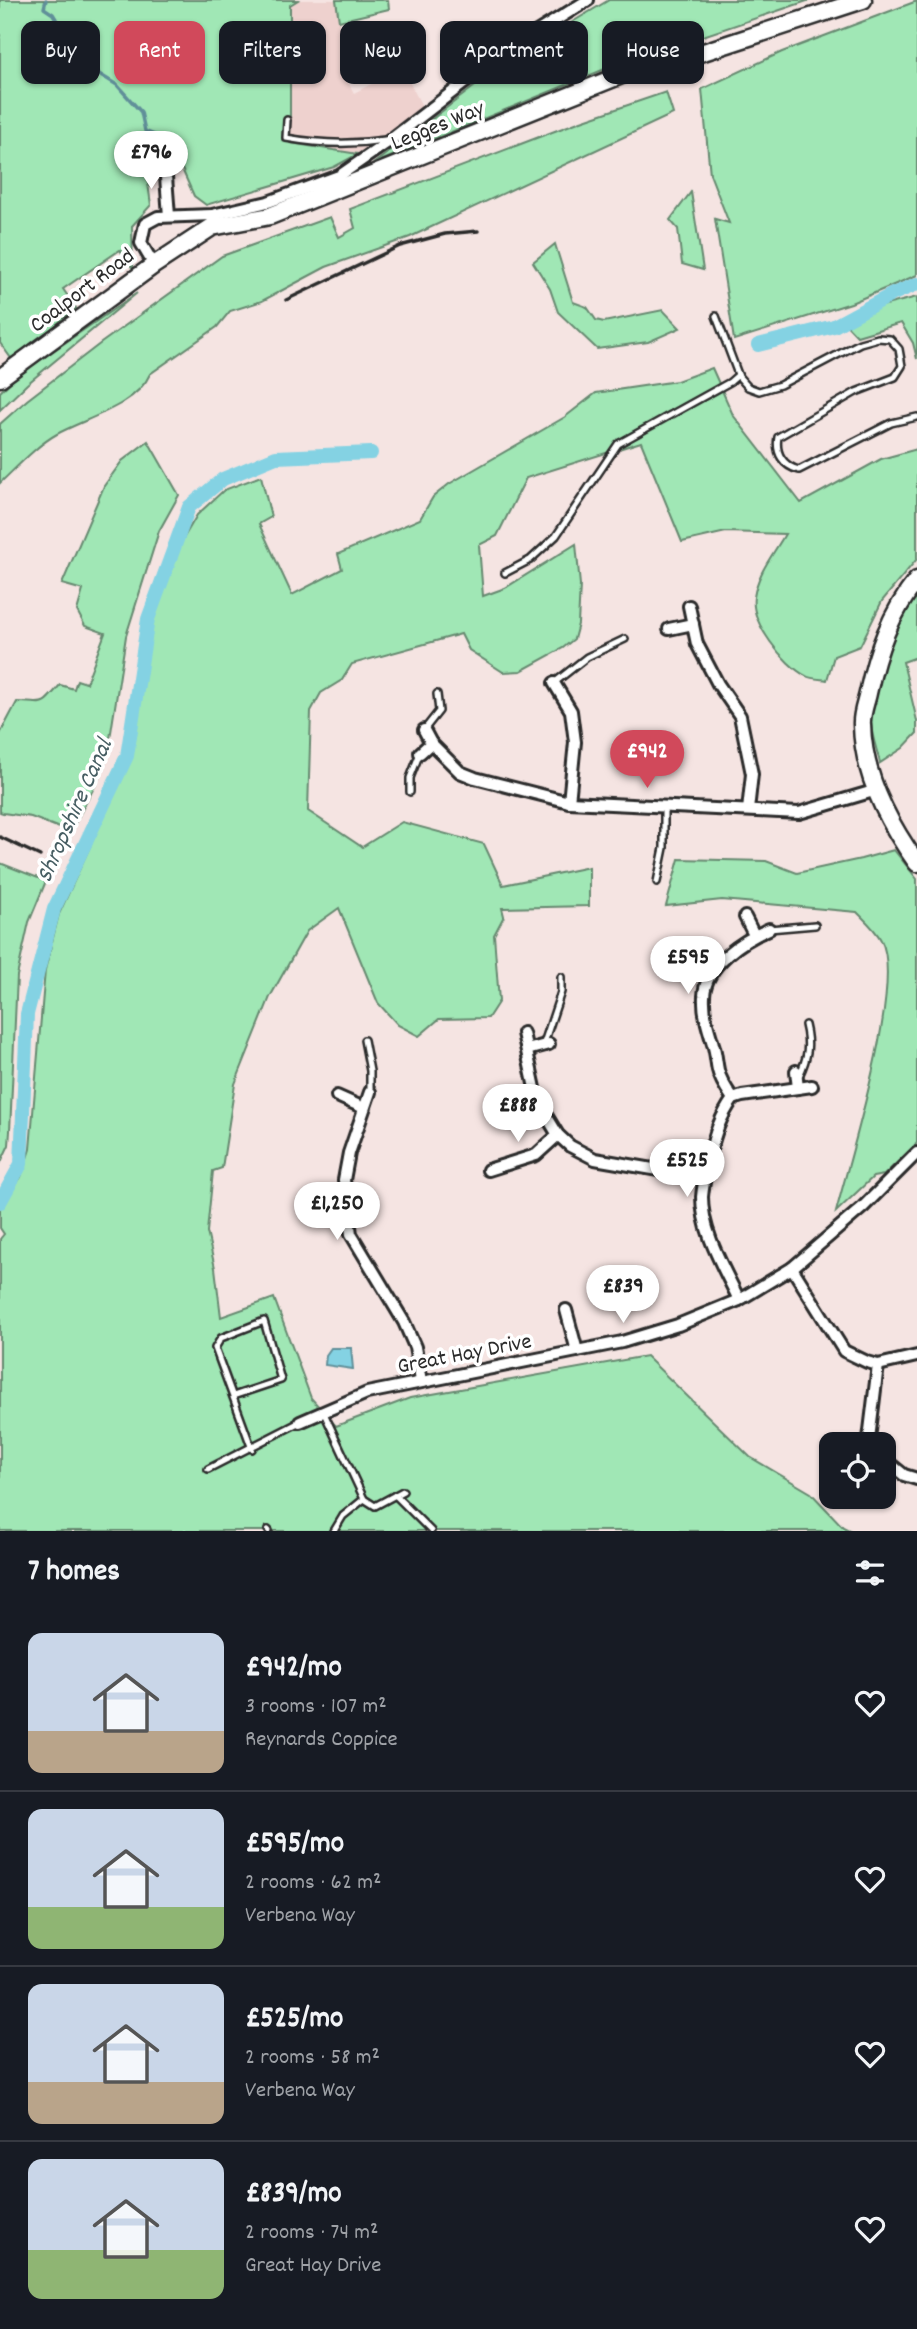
<!DOCTYPE html>
<meta charset="utf-8">
<style>
body{margin:0;font-family:Dekko,sans-serif;background:#20242c;color:#f1f3f6;height:100vh;display:flex;flex-direction:column;font-size:26px;white-space:nowrap}
*{box-sizing:border-box;margin:0}
p{font-size:23px;color:#9ea1a6}
.icon{flex:none;width:38px;height:38px;fill:none;stroke:currentColor;stroke-width:2;stroke-linecap:round;stroke-linejoin:round}
.map{position:relative;height:1531px;overflow:hidden}
.side{display:flex;flex-direction:column;background:#171b24;flex:1}
.side>*{flex:none}
.guide{position:absolute;left:21px;top:21px;width:875px;height:63px;display:flex;gap:14px}
.buttons{position:absolute;left:819px;top:1432px;display:grid;gap:14px}
.buttons a{display:grid;place-items:center;width:77px;height:77px;border-radius:14px;background:#171b24;box-shadow:0 2px 5px #0004;font-size:35px}
.price{position:absolute;translate:-50% -60px;padding:0 16px;border-radius:24px;background:#fff;color:#222;font-size:23px;line-height:46px;filter:drop-shadow(0 2px 4px #0008)}
.price::after{content:'';position:absolute;left:50%;top:42px;width:21px;height:16px;margin-left:-10px;background:inherit;clip-path:polygon(0 0,100% 0,50% 100%)}
.price.on{background:#d1495b;color:#fff}
ul{padding:0;list-style:none}
li{display:flex;align-items:center;gap:21px;height:175px;padding:0 28px}
li+li{border-top:2px solid #363941}
li span{display:grid;place-items:center;flex:none;width:196px;height:140px;border-radius:14px;color:#555}
li>.icon{margin-inline-start:auto}
span .icon{width:84px;height:84px;fill:#fffc;stroke-width:1}
li b{font-size:30px}
h2{display:flex;justify-content:space-between;align-items:center;height:84px;padding:0 28px;font-size:30px}
.tag{padding:0 24px;border-radius:14px;background:#171b24;box-shadow:0 2px 5px #0004;font-size:24px;line-height:63px}
.tag.on{background:#d1495b;color:#fff}
.map>svg:first-child{display:block}
.built{fill:#eed1ce}
.green{fill:#a0e7b5;stroke:#668970;stroke-width:2}
.water{fill:#84d2e3;stroke:#608f99;stroke-width:2}
.lines{fill:none;stroke-linecap:round;stroke-linejoin:round}
.stream{stroke:#608f99;stroke-width:3.5}
.canal{stroke:#84d2e3;stroke-width:14}
.lane-casing{stroke:#2b2b2b;stroke-width:10}
.street-casing{stroke:#2b2b2b;stroke-width:16}
.secondary-casing{stroke:#2b2b2b;stroke-width:21}
.lane{stroke:#fff;stroke-width:5}
.street{stroke:#fff;stroke-width:10}
.secondary{stroke:#fff;stroke-width:16}
.rail{stroke:#2b2b2b;stroke-width:3.5}
.labels{text-anchor:middle;stroke-width:7;stroke-linejoin:round;paint-order:stroke}
.street-label{font-size:23px;fill:#2b2b2b;stroke:#fff}
.water-label{font-size:24px;font-style:italic;fill:#465d62;stroke:#fff}
</style>
<div class="map">
<svg width="917" height="1531" viewBox="0 0 917 1531">
<rect width="100%" height="100%" fill="#f5e4e2"/>
<filter id="ink" filterUnits="userSpaceOnUse"><feTurbulence type="fractalNoise" baseFrequency=".0143" numOctaves="2"/><feDisplacementMap in="SourceGraphic" scale="14" xChannelSelector="R" yChannelSelector="G"/><feConvolveMatrix kernelMatrix="1 2 1 2 8 2 1 2 1" color-interpolation-filters="sRGB"/></filter>
<g filter="url(#ink)">
<polygon class="built" points="298,0 336,0 348,82 354,93 402,68 423,108 358,154 290,143 290,5"/>
<g class="green">
<polygon points="0,0 298,0 290,5 290,143 358,154 334,167 206,205 194,196 182,169 162,153 144,155 151,205 132,226 133,269 120,250 63,289 76,308 13,361 0,343"/>
<polygon points="336,0 388,0 389,9 339,21"/>
<polygon points="609,0 810,0 605,69 373,164 509,60"/>
<polygon points="917,1 917,275 851,303 734,340 715,219 729,223 710,174 702,89 782,52"/>
<path d="M666,92L673,114L410,237L326,267L262,301L230,311L217,327L150,374C136,406 86,418 57,434C37,445 17,467 0,483V424L27,400L101,343L222,256L330,217L339,237L355,228L350,209L581,121Z"/>
<polygon points="691,192 703,270 682,264 678,229 670,220"/>
<polygon points="555,244 573,302 587,307 596,320 604,322 663,310 680,328 648,342 597,349 558,312 550,289 533,262"/>
<polygon points="137,293 27,384 0,410 0,392 17,376"/>
<polygon points="917,297 917,359 913,343 901,323 857,336 839,317"/>
<path d="M712,368L733,415L801,503L881,459L917,449V559L882,601L860,646L834,656L827,680C820,679 811,679 806,676C784,665 750,622 754,597C758,572 773,555 785,534L726,532L682,542L641,442L526,478L497,536L479,545L483,596L505,588L576,544L580,585L578,624L574,639L563,648L521,671L503,672L469,650L461,634L352,664L342,680L321,693L311,711L308,811L362,847L402,822L484,844L503,885L589,867V906L502,908L504,916L494,935L499,1001L488,1018L439,1019L419,1036L398,1025L378,1003L339,908L307,931L270,997L235,1084L222,1168L213,1171L207,1232L215,1268L221,1317L274,1298L311,1398L336,1426L410,1398L646,1356L750,1457L811,1493L843,1527L851,1531H0V1239L4,1234L0,1228V1207L21,1177L30,1149L45,970L59,914L120,781L134,744L135,688L151,617L176,551L197,515L224,490L261,476L271,517L259,524L292,595L342,569L338,554L420,519L433,497L449,484L565,417L596,393L677,381Z"/>
<path d="M148,441L179,495L159,531L126,636L107,758L96,784L70,832L31,817L3,813L0,812V734L17,702C45,702 39,710 60,685L74,689L77,680L86,683L105,633L85,626L77,611L83,590L62,584L104,486L122,461Z"/>
<path d="M917,596V657L903,662L917,721V733L903,748L880,763C877,749 870,733 871,719C874,676 890,630 917,596Z"/>
<path d="M894,850L917,879V1143L884,1175L873,1177L836,1212C849,1160 905,983 881,940C876,930 865,920 857,912L722,900L666,906L679,859L766,861L797,873L861,859Z"/>
<polygon points="0,863 46,881 29,922 17,976 10,1131 9,1145 0,1164"/>
</g>
<polygon class="water" points="331,1348 351,1348 353,1369 325,1365 326,1355"/>
<g class="lines">
<polyline class="stream" points="46,0 44,8 53,14 65,34 92,62 99,74 117,85 141,112 145,131 157,136 160,147"/>
<g class="canal">
<polyline points="758,345 834,326 893,294 917,284"/>
<polyline points="0,1202 21,1164 27,1014 54,909 127,756 148,619 189,507 223,479 276,457 371,453"/>
</g>
<g class="lane-casing">
<g id="lane">
<polyline points="462,37 494,45 503,53"/>
<path d="M287,120L286,138C319,144 352,145 385,140"/>
<path d="M716,316L739,377L748,387L759,391L780,385L860,343L878,338L890,339L899,349L902,366L895,377L856,392L778,437C775,453 783,466 799,470L891,423L917,417"/>
<polyline points="505,573 530,560 556,536 618,444 730,382 738,375"/>
<polyline points="554,683 587,657 625,639"/>
<polyline points="424,730 439,711 437,694"/>
<polyline points="410,792 410,778 420,753"/>
<polyline points="657,882 664,848 664,807"/>
<polyline points="769,929 815,925"/>
<polyline points="364,1040 370,1071 370,1092"/>
<polyline points="543,1046 561,992 561,977"/>
<path d="M799,1076C808,1057 810,1045 805,1025"/>
<polyline points="233,1396 281,1380 264,1321 221,1338 215,1348 252,1449"/>
<polyline points="323,1411 364,1499 375,1506 403,1491"/>
<polyline points="208,1469 300,1422"/>
<polyline points="395,1495 431,1531"/>
<polyline points="268,1530 269,1531"/>
<polyline points="334,1531 343,1516 364,1499"/>
</g>
</g>
<g class="street-casing">
<g id="street">
<polyline points="165,164 169,216"/>
<polyline points="154,265 141,243 145,224 158,217 212,215 268,202 339,176 385,144 503,53 588,0"/>
<polyline points="689,606 697,644 718,684 740,716 752,774 748,810"/>
<polyline points="669,629 693,624"/>
<polyline points="554,683 571,711 575,742 569,802"/>
<polyline points="424,730 431,743 460,772 475,778 569,802 799,813 877,790"/>
<polyline points="420,753 431,743"/>
<polyline points="745,917 754,935"/>
<polyline points="523,1033 538,1102 558,1135 570,1146 595,1159 705,1178"/>
<polyline points="527,1050 549,1044"/>
<polyline points="796,1071 798,1088"/>
<polyline points="370,1092 349,1153 344,1180 351,1234 404,1322 415,1347 421,1381"/>
<polyline points="337,1096 364,1108"/>
<path d="M733,1099C720,1117 715,1134 710,1154C707,1168 703,1183 702,1197C702,1233 724,1268 739,1300"/>
<path d="M733,1099C727,1090 720,1080 718,1070C716,1061 716,1052 713,1044C708,1028 703,1013 704,996C705,964 744,940 769,929"/>
<polyline points="733,1099 742,1096 812,1086"/>
<polyline points="488,1170 536,1155 558,1135"/>
<polyline points="792,1268 844,1351 867,1362 878,1365 917,1356"/>
<polyline points="566,1310 577,1351"/>
<polyline points="300,1422 367,1393 622,1342 678,1325 739,1300 792,1268 863,1207 917,1153"/>
<polyline points="873,1444 869,1439 878,1365"/>
<polyline points="884,1459 904,1475 917,1479"/>
</g>
</g>
<g class="secondary-casing">
<g id="secondary">
<polyline points="0,378 154,265 212,227 270,216 624,74 682,59 863,0"/>
<path d="M917,580C890,614 877,651 868,693C866,703 861,714 862,725C863,774 889,824 917,863"/>
</g>
</g>
<use href="#lane" class="lane"/>
<use href="#street" class="street"/>
<use href="#secondary" class="secondary"/>
<g class="rail">
<polyline points="286,300 400,246 445,234 478,231"/>
<polyline points="0,837 40,856"/>
</g>
</g>
</g>
<g class="labels">
<g class="street-label">
<text transform="translate(437 124) rotate(-22)" y="8">Legges Way</text>
<text transform="translate(81 289) rotate(-37)" y="8">Coalport Road</text>
<text transform="translate(464 1352) rotate(-11)" y="8">Great Hay Drive</text>
</g>
<g class="water-label">
<text transform="translate(73 810) rotate(-66)" y="8">Shropshire Canal</text>
</g>
</g>
</svg>
<div class="buttons">
<a><svg class="icon" aria-label="locate" viewBox="0 0 24 24"><circle cx="12" cy="12" r="6"/><path d="M12 2v4M12 18v4M2 12h4M18 12h4"/></svg></a>
</div>
<b class="price" style="left:151px;top:191px">£796</b>
<b class="price on" style="left:647px;top:790px">£942</b>
<b class="price" style="left:688px;top:996px">£595</b>
<b class="price" style="left:518px;top:1144px">£888</b>
<b class="price" style="left:687px;top:1199px">£525</b>
<b class="price" style="left:337px;top:1242px">£1,250</b>
<b class="price" style="left:623px;top:1325px">£839</b>
<div class="guide">
<a class="tag">Buy</a>
<a class="tag on">Rent</a>
<a class="tag">Filters</a>
<a class="tag">New</a>
<a class="tag">Apartment</a>
<a class="tag">House</a>
</div>
</div>
<section class="side">
<h2>7 homes<svg class="icon" aria-label="filters" viewBox="0 0 24 24"><path d="M4 7h16M4 17h16"/><circle cx="9" cy="7" r="2"/><circle cx="15" cy="17" r="2"/></svg></h2>
<ul>
<li><span style="background:linear-gradient(#c9d6e8 70%,#b9a48a 0)"><svg class="icon" aria-label="home" viewBox="0 0 24 24"><path d="M3 11l9-7 9 7M6 9v11h12V9"/></svg></span><div><b>£942/mo</b><p>3 rooms · 107 m²</p><p>Reynards Coppice</p></div><svg class="icon" aria-label="heart" viewBox="0 0 24 24"><path d="M12 20l-8-8c-3-5 5-10 8-4 3-6 11-1 8 4z"/></svg></li>
<li><span style="background:linear-gradient(#c9d6e8 70%,#8fb573 0)"><svg class="icon" aria-label="home" viewBox="0 0 24 24"><path d="M3 11l9-7 9 7M6 9v11h12V9"/></svg></span><div><b>£595/mo</b><p>2 rooms · 62 m²</p><p>Verbena Way</p></div><svg class="icon" aria-label="heart" viewBox="0 0 24 24"><path d="M12 20l-8-8c-3-5 5-10 8-4 3-6 11-1 8 4z"/></svg></li>
<li><span style="background:linear-gradient(#c9d6e8 70%,#b9a48a 0)"><svg class="icon" aria-label="home" viewBox="0 0 24 24"><path d="M3 11l9-7 9 7M6 9v11h12V9"/></svg></span><div><b>£525/mo</b><p>2 rooms · 58 m²</p><p>Verbena Way</p></div><svg class="icon" aria-label="heart" viewBox="0 0 24 24"><path d="M12 20l-8-8c-3-5 5-10 8-4 3-6 11-1 8 4z"/></svg></li>
<li><span style="background:linear-gradient(#c9d6e8 65%,#8fb573 0)"><svg class="icon" aria-label="home" viewBox="0 0 24 24"><path d="M3 11l9-7 9 7M6 9v11h12V9"/></svg></span><div><b>£839/mo</b><p>2 rooms · 74 m²</p><p>Great Hay Drive</p></div><svg class="icon" aria-label="heart" viewBox="0 0 24 24"><path d="M12 20l-8-8c-3-5 5-10 8-4 3-6 11-1 8 4z"/></svg></li>
</ul>
</section>
